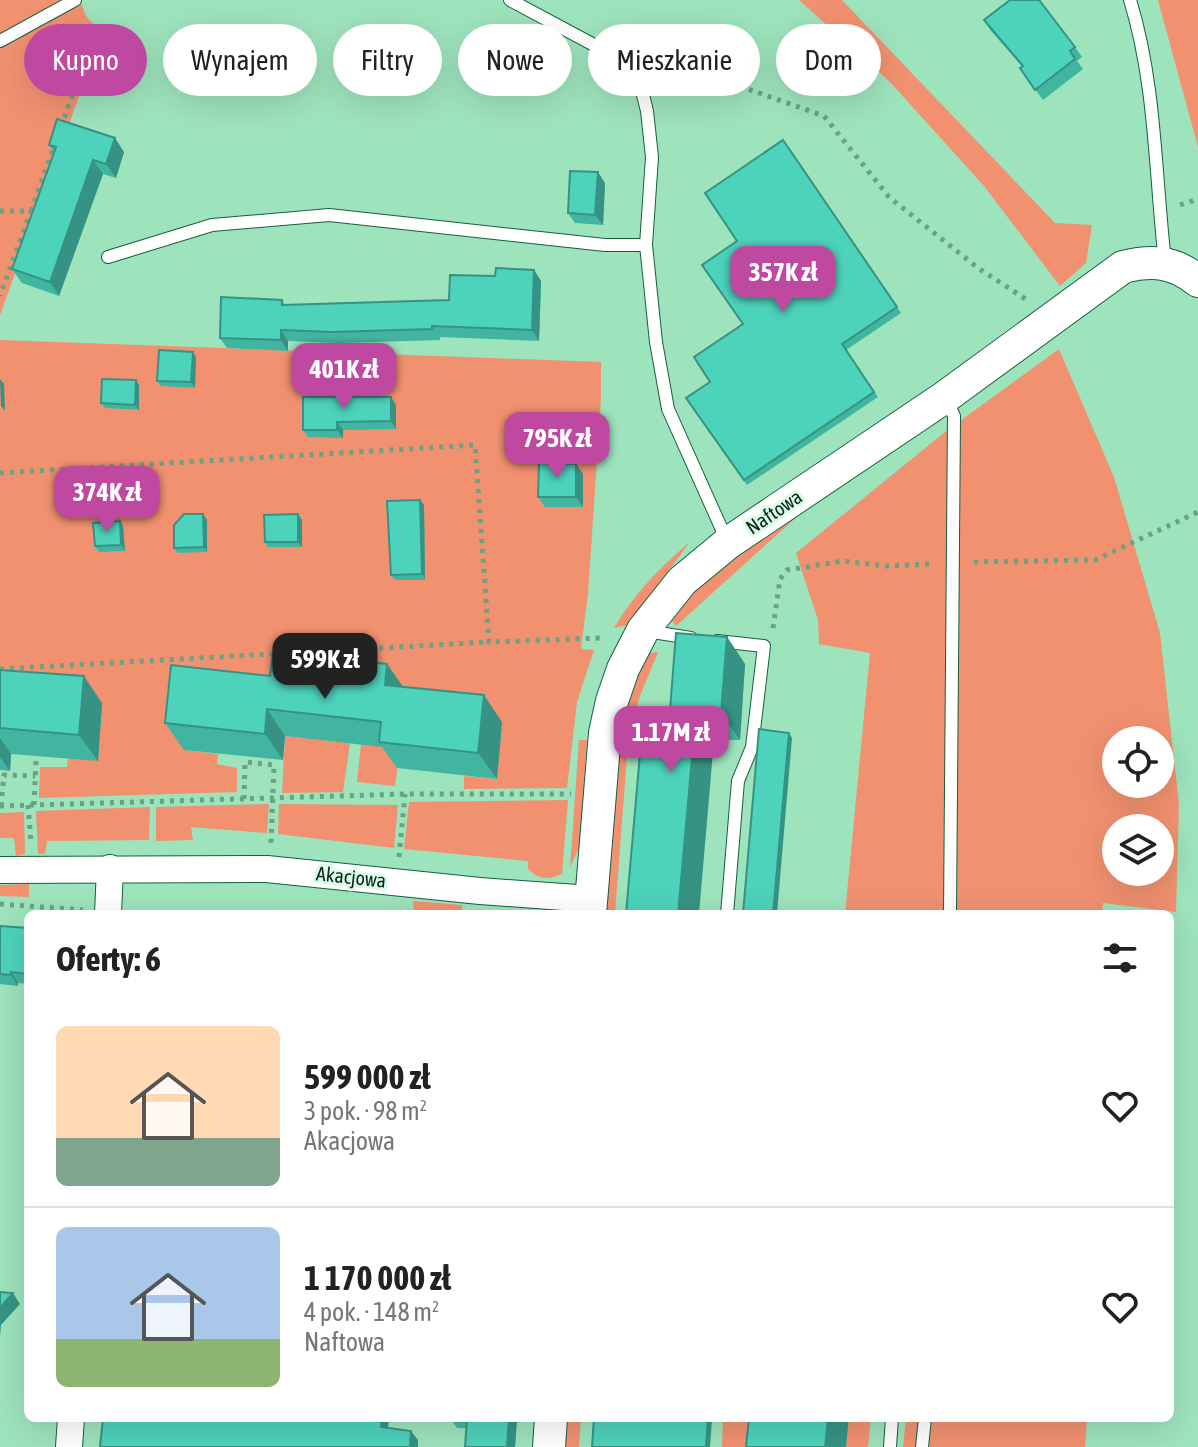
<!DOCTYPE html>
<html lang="pl">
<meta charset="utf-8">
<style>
body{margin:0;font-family:"Asap Condensed",sans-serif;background:#f6f6f6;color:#222;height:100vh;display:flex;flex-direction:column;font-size:30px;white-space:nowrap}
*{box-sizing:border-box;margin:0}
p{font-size:26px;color:#767676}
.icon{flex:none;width:44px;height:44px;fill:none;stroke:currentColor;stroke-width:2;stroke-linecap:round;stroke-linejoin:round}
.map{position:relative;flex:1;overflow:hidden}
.side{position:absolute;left:24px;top:910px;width:1150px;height:512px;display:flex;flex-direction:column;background:#fff;border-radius:12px;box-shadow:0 8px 32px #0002}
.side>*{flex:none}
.top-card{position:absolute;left:24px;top:24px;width:1150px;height:72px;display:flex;gap:16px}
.fabs{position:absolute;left:1102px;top:726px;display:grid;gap:16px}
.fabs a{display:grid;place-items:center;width:72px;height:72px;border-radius:50%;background:#fff;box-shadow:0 8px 32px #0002;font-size:40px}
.price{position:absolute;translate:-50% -68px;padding:0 18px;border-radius:16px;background:#bf49a0;color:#fff;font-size:26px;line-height:52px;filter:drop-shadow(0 2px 4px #0008)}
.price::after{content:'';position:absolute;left:50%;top:48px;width:24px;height:18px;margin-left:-12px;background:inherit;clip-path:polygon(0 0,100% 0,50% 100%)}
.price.selected{background:#222;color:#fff}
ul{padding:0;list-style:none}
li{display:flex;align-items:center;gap:24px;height:200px;padding:0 32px}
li+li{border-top:2px solid #e0e0e0}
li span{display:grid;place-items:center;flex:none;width:224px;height:160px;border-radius:12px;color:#555}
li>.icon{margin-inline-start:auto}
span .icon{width:96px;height:96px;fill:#fffc;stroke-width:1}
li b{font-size:34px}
h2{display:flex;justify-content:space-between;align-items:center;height:96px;padding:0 32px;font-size:34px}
.pill{padding:0 28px;border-radius:36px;background:#fff;box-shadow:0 8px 32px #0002;font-size:28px;line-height:72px}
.pill.selected{background:#bf49a0;color:#fff}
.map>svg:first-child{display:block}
.green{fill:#f19170;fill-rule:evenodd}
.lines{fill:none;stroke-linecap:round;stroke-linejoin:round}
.service-casing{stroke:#155f3f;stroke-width:14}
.minor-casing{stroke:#155f3f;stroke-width:28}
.tertiary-casing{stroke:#155f3f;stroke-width:34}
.path{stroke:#6aa284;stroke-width:5;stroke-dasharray:4 6;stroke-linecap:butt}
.service{stroke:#fff;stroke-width:12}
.minor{stroke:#fff;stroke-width:26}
.tertiary{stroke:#fff;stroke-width:32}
.wall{fill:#42b5a1}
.shaded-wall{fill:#369383}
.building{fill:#4dd2bb;stroke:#369383;stroke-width:2}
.labels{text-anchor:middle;stroke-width:6;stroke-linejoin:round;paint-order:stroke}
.street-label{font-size:20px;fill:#0b281a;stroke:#d9fbe7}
</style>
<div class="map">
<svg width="1198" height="1447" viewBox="0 0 1198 1447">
<rect width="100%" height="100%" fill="#9de3bc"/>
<g class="green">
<polygon points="0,0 80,0 86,16 102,33 0,315"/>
<polygon points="799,0 842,0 1055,223 1092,225 1086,263 1060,286 984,186 890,82"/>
<polygon points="1158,0 1198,0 1198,147"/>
<polygon points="0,340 601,362 601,399 588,594 581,649 594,650 577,702 567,788 464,789 464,776 497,779 403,719 184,750 218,754 217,764 237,768 237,792 39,798 40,767 67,767 68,758 0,724"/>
<path d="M1059,349L1114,477L1160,633L1179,804L1176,912L1103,903L1102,914H845L870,653L819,644L818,620L796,553L945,432ZM1116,740H1160V784H1116ZM1116,828H1160V872H1116Z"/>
<path d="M800,514L676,626L671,619C703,574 755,546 800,514Z"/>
<path d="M690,542L628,625L614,628C635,593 659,568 690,542Z"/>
<polygon points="658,652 640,696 630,727 622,725 627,700 644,657 650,653"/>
<polygon points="285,736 350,743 343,792 282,793"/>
<polygon points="579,740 587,740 580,846 570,867"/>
<polygon points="620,742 628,743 615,914 605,914"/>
<polygon points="361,744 400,748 395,786 357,782"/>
<path d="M568,800L562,874C547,880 540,880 528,869V861L404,849L409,802Z"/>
<polygon points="269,804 267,833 191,827 193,840 156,841 156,807"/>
<polygon points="279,804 398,805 394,848 278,834"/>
<polygon points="150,807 149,840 47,841 45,854 38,854 36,811"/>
<polygon points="24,812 25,854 16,856 14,838 0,838 0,813"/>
<polygon points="29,884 29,897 0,896 0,885"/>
<polygon points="413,901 462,905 462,914 414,914"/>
<polygon points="571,1418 581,1418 579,1447 565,1447 567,1422"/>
<polygon points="723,1418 770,1418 767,1447 722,1447"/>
<polygon points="849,1418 871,1418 868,1447 846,1447"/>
<polygon points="906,1418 1087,1418 1085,1447 903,1447"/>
</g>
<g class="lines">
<g class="service-casing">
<g id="service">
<polyline points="510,0 609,53 640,83 647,111 652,157 646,245 656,342 668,409 727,541"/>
<path d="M1130,0C1156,84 1155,175 1165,262"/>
<polyline points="0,41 75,0"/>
<polyline points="108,257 212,225 329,215 605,245 646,245"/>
<polyline points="946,399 954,416 950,914"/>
<polyline points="646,631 691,638"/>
<polyline points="717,641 764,646 752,747 738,781 727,914"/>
<polyline points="890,1447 892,1418"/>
<polyline points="922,1447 925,1418"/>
</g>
</g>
<g class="minor-casing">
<g id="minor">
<polyline points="0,870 267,869 480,891 591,899"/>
<polyline points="108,914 110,868"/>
<polyline points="69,1447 71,1418"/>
</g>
</g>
<g class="tertiary-casing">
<g id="tertiary">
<path d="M590,914L605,733L612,701L623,669L643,630L682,581L728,543L945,397L1123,267C1152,260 1174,261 1198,281"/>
<polyline points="549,1447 551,1418"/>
</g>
</g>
<g class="path">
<polyline points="660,81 728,82 824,116 889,197 978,268 1027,300"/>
<polyline points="61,127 93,37"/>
<polyline points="1180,205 1198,199"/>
<polyline points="0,211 31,211 0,296"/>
<polyline points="31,211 55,144"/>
<polyline points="0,473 475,445 489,642 603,638"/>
<polyline points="974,562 1095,560 1198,512"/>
<polyline points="773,628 780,579 787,570 843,561 886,566 932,564"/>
<polyline points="0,669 489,642"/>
<polyline points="244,799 245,762 274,765 271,843"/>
<polyline points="28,805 31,842"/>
<polyline points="34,805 36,760"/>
<polyline points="0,806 405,794 571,794"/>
<polyline points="1,806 4,775 35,776"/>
<polyline points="399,857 405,794"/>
<polyline points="0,904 83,910"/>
</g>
<use href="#service" class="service"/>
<use href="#minor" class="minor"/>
<use href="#tertiary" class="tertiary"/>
</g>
<g class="wall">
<polygon points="984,20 1075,47 1082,57 1077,61 1083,69 1043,100 1020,68 1022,66 991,31"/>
<polygon points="783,140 901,313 846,350 878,397 747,485 686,398 710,382 743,324 737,241"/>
<polygon points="49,145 124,152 116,178 103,174 59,296 22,283 12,269 54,152"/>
<polygon points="605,183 603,225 575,223 568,213"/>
<polygon points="534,270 541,281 539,341 440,337 440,340 339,343 288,341 288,351 227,348 220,338 282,300 285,305 449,300 495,276"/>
<polygon points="196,357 195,388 161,386 157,381"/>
<polygon points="139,385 139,410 105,408 101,403"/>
<polygon points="396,405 396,429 343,430 343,438 308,437 303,430"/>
<polygon points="576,464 583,474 583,507 545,507 538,497"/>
<polygon points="420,500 424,505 425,580 395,580 391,575"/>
<polygon points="207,520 207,552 178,553 174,548"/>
<polygon points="302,520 302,547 268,547 265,542"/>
<polygon points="120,521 123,526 125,551 99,552 95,546"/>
<polygon points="727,637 745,664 740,740 714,740 670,710"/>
<polygon points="387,664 403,687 502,722 497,779 397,768 382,747 285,736 283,760 184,750 165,723 270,676"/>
<polygon points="0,670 102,703 98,761 11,754 10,771 0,770"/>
<polygon points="0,926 28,928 28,984 18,983 18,986 0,984"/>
<polygon points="450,1418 517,1418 515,1447 466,1428 457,1428"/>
</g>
<g class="shaded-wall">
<polygon points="115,138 124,152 116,178 106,164"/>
<polygon points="93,160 103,174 59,296 50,282"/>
<polygon points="598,172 605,183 603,225 595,215"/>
<polygon points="534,270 541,281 539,341 532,330"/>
<polygon points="281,330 288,341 288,351 281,340"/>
<polygon points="193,352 196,357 195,388 191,382"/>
<polygon points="0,379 4,384 5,411 1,406"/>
<polygon points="136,380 139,385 139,410 135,405"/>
<polygon points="391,397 396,405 396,429 391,421"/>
<polygon points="337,422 343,430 343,438 337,430"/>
<polygon points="576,464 583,474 583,507 576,497"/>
<polygon points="420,500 424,505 425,580 422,574"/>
<polygon points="203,514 207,520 207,552 204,547"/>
<polygon points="298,514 302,520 302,547 298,542"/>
<polygon points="120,521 123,526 125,551 121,545"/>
<polygon points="727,637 745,664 740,740 721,713"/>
<polygon points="387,664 406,691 385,685"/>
<polygon points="84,676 102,703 98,761 79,735"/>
<polygon points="484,695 502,722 497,779 478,753"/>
<polygon points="267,709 285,736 283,760 265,734"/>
<polygon points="696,713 714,740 699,914 678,914"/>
<polygon points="789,733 792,738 777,914 773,914"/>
<polygon points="0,738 11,754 10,771 0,757"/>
<polygon points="11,972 18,983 18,986 11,975"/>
<polygon points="13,1293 20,1304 1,1325 0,1336 0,1308"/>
<polygon points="382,1418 389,1418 387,1437 381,1427"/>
<polygon points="509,1418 517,1418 515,1447 507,1447"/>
<polygon points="708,1418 712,1418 710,1447 706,1447"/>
<polygon points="828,1418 849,1418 846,1447 825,1447"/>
<polygon points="411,1431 418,1440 418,1447 410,1447"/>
</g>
<g class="building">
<polygon points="1010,0 1039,0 1075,47 1070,51 1075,59 1035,90 1020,68 1023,66 984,20"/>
<polygon points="57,119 115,138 106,164 93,160 50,282 12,269 56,147 49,145"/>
<polygon points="783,140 897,307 842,344 874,392 744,480 686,398 710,382 694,357 743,324 702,265 737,241 705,193"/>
<polygon points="570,171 598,172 595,215 568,213"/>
<polygon points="496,268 534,270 532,330 432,326 432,329 332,332 281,330 281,340 220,338 221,297 282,300 282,305 449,300 450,275 495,276"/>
<polygon points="159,350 193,352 191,382 157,381"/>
<polygon points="102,379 136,380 135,405 101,403"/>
<polygon points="303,397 391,397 391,421 337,422 337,430 303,430"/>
<polygon points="539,463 576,464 576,497 538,497"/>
<polygon points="420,500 422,574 391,575 387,501"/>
<polygon points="184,514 203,514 204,547 174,548 174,525"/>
<polygon points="298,514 298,542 265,542 264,515"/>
<polygon points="120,521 121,545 95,546 93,523"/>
<polygon points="676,633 727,637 721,713 696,713 678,914 626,914 644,708 670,710"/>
<polygon points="273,652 387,664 385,685 484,695 478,753 379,742 381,722 267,709 265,734 165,723 171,665 270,676"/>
<polygon points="0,670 84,676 79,735 0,728"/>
<polygon points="759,729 789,733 773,914 743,914"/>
<polygon points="0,926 28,928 28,974 11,972 11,975 0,974"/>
<polygon points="0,1292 13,1293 0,1308"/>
<polygon points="103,1418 382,1418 381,1427 411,1431 410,1447 100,1447"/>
<polygon points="454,1418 509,1418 507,1447 465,1447 467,1419"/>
<polygon points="594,1418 708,1418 706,1447 592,1447"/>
<polygon points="749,1418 828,1418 825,1447 746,1447"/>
</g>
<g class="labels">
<g class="street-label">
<text transform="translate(774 512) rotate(-34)" y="7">Naftowa</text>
<text transform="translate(351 877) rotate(6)" y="7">Akacjowa</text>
</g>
</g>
</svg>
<div class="fabs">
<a><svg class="icon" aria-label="locate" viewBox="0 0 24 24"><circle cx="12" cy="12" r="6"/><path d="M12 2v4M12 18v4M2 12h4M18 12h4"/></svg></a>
<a><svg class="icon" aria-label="layers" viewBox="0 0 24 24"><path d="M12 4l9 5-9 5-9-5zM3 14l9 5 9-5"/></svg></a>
</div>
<b class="price" style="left:783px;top:314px">357K zł</b>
<b class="price" style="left:344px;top:411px">401K zł</b>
<b class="price" style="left:557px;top:480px">795K zł</b>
<b class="price" style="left:107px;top:534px">374K zł</b>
<b class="price selected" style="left:325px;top:701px">599K zł</b>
<b class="price" style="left:671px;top:774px">1.17M zł</b>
<div class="top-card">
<a class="pill selected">Kupno</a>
<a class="pill">Wynajem</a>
<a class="pill">Filtry</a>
<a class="pill">Nowe</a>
<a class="pill">Mieszkanie</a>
<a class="pill">Dom</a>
</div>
<section class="side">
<h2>Oferty: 6<svg class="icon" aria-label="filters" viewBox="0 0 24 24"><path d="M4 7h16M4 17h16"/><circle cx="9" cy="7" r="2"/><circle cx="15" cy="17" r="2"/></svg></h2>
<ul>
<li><span style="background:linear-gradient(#ffd9b3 70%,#7fa58c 0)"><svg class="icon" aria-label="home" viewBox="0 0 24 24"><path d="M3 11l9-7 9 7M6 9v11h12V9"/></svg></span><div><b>599 000 zł</b><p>3 pok. · 98 m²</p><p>Akacjowa</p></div><svg class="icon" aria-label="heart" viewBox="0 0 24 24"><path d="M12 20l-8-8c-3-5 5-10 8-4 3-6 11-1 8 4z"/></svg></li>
<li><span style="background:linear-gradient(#a9c7e8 70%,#8fb573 0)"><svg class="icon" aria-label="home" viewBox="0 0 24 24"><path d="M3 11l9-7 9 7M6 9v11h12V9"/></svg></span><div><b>1 170 000 zł</b><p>4 pok. · 148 m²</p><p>Naftowa</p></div><svg class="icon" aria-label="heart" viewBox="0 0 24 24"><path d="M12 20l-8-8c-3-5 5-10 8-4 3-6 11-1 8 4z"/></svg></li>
</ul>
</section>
</div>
